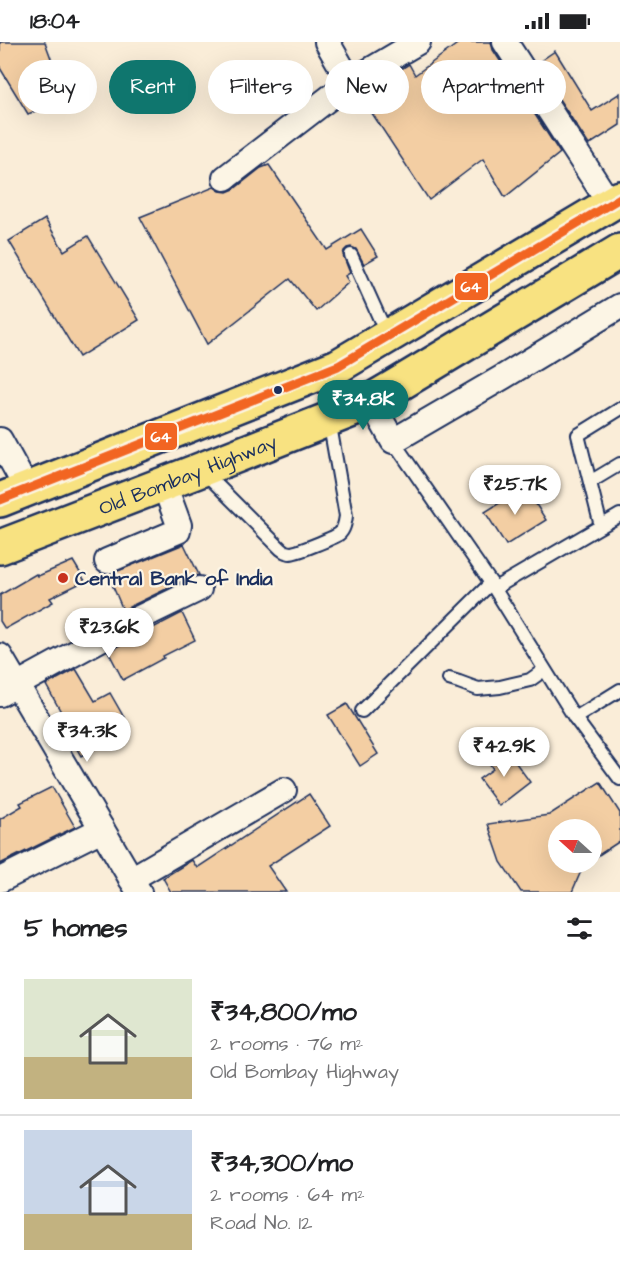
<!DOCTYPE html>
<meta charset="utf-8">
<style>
body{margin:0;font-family:"Architects Daughter",sans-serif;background:#f6f6f6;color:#202124;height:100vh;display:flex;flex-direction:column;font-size:22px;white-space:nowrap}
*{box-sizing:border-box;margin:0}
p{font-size:20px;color:#757577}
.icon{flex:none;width:33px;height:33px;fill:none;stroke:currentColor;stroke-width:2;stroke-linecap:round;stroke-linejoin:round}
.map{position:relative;height:850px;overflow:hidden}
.drawer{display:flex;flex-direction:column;background:#fff;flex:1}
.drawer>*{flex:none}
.guide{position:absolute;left:18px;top:18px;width:585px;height:54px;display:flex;gap:12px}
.needle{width:39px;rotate:291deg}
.controls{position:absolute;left:548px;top:777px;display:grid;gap:12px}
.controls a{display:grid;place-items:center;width:54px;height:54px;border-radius:50%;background:#fff;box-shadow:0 6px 24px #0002;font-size:30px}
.price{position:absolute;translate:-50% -51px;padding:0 14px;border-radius:21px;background:#fff;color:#222;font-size:20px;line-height:39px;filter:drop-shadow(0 2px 3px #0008)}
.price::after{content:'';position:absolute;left:50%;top:36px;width:18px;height:14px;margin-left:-9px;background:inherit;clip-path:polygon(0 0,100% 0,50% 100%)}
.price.on{background:#0f766e;color:#fff}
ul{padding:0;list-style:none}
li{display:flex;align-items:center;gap:18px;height:150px;padding:0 24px}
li+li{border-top:2px solid #e0e0e0}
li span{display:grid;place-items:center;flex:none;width:168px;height:120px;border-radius:0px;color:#555}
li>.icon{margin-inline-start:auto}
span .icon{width:72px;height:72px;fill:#fffc;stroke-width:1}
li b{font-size:26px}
h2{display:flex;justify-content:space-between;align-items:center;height:72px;padding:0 24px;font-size:26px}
.tag{padding:0 21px;border-radius:27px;background:#fff;box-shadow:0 6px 24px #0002;font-size:21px;line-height:54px}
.tag.on{background:#0f766e;color:#fff}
.status{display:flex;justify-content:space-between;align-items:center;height:42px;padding:0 30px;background:#fff;direction:ltr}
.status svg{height:16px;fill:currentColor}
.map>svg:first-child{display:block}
.building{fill:#f3cea3;stroke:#1b2f5e;stroke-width:1.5}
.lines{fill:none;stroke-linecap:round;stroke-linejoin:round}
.lane-casing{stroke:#1b2f5e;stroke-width:16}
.street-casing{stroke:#1b2f5e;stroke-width:28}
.primary-casing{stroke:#1b2f5e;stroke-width:38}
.lane{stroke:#fcf5e5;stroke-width:12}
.street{stroke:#fcf5e5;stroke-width:24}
.primary{stroke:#f8e281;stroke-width:33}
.bus-1-casing{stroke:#fcf5e5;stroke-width:14}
.bus-1{stroke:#f26522;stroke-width:9}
.bus-dot{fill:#1b2f5e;stroke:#fcf5e5;stroke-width:2}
.poi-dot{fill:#c8321e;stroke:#fcf5e5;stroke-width:2}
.labels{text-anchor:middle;stroke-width:4.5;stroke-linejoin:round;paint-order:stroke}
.street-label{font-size:20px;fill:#1b2f5e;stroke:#fcf5e5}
.poi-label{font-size:20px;font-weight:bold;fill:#1b2f5e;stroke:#fcf5e5;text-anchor:start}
.line-badge{stroke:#fcf5e5;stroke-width:2}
.badge-label{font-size:16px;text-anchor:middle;font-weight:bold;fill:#fff}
</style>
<div class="status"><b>18:04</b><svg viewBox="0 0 49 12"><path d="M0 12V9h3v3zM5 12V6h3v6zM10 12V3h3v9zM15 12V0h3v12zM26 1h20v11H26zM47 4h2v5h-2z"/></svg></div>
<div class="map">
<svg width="620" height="850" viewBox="0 0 620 850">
<rect width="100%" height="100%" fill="#faedd8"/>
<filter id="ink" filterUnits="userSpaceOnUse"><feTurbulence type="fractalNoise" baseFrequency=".0167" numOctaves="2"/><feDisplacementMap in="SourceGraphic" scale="12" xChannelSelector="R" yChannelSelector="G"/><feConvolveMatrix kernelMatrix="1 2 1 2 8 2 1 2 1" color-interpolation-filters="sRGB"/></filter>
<g filter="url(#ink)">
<g class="building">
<polygon points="0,0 45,0 66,57 28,72 0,26"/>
<polygon points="460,0 491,0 493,8 560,111 505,155 483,117 429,158 360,53 409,22 415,33"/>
<polygon points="555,9 592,69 620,51 620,83 589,103 536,22"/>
<polygon points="269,123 327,208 361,187 378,214 364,222 356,207 351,205 347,206 344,209 343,213 350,231 345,234 349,240 316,269 290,237 207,302 140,175 214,145 220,149 227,150 234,147 261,126"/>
<polygon points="45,177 64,209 88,194 139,278 79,315 9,199"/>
<polygon points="525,445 546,478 506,503 485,470"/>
<polygon points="184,502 199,533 193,534 123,568 108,533"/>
<polygon points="73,519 85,539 50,556 53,560 5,587 0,579 0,553 36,532 38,534"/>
<polygon points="182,571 195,598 163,614 164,616 123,638 108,609"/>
<polygon points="76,627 95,659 110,651 130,686 81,714 61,679 65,677 46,643"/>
<polygon points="347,662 378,712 360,724 328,673"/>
<polygon points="505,706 530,740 499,764 479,737 493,727 488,719"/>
<polygon points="600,740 620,771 620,799 591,818 591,788 558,788 558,820 585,820 572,850 521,850 501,820 488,782 549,773"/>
<polygon points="52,745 75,785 0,822 0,777 22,764 20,761"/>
<polygon points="309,752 330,784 268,824 286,850 171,850 163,836 192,818 197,826"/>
</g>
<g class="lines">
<g class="lane-casing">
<g id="lane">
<polyline points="351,213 387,293"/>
<polyline points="393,399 491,541 575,676 620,737"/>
<path d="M204,430L281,507C285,510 285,510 290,511C297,511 333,496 339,492C344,488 345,481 346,474L329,378"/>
<polyline points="590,440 620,422"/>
<polyline points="601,484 578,393 620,367"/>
<polyline points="495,546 620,473"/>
<polyline points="449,637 459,640 478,647 500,645 530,638 544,628"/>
<polyline points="362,669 491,541"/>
<polyline points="575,676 620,648"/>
</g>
</g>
<g class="street-casing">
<g id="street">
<polyline points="327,0 350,40"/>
<polyline points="505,0 610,162"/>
<polyline points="225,136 350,40 418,0"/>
<polyline points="370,358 393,399 503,335 620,264"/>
<polyline points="0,398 27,447"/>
<polyline points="107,519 178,489 179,483 164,442"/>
<polyline points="0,614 139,850"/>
<polyline points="0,652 139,576 199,547"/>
<polyline points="131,837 284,748"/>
<polyline points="0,838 102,787"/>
</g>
</g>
<g class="primary-casing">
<g id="primary">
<polyline points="0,458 338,324 620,156"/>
<path id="s1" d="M0,505L195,430L360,365L394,345L620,209"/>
</g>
</g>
<use href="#lane" class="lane"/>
<use href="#street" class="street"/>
<use href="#primary" class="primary"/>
<g class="bus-1-casing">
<polyline id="bus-1" points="0,458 338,324 620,156"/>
</g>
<use href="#bus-1" class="bus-1"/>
</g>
</g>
<circle class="bus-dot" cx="278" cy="348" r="5"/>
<circle class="poi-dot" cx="63" cy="536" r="6"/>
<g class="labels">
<g class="street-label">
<text dy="7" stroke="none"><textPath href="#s1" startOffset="201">Old Bombay Highway</textPath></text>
</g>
<g class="poi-label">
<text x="75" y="543">Central Bank of India</text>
</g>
</g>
<g class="line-badge">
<rect x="454" y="230" width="35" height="29" rx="6" fill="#f26522"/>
<rect x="144" y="380" width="34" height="29" rx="6" fill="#f26522"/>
</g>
<g class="badge-label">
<text x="471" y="250">64</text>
<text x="161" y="400">64</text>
</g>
</svg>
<div class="controls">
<a><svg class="needle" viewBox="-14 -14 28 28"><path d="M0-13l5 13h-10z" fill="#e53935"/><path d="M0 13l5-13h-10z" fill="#757577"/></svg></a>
</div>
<b class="price on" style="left:363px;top:389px">₹34.8K</b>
<b class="price" style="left:515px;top:474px">₹25.7K</b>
<b class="price" style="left:109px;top:617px">₹23.6K</b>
<b class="price" style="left:87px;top:721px">₹34.3K</b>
<b class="price" style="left:504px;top:736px">₹42.9K</b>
<div class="guide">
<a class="tag">Buy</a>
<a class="tag on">Rent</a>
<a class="tag">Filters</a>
<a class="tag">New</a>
<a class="tag">Apartment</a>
</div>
</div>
<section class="drawer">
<h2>5 homes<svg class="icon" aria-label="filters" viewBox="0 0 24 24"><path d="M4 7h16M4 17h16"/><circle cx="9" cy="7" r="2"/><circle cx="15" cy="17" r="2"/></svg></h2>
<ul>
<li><span style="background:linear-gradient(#dfe7d0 65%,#c2b280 0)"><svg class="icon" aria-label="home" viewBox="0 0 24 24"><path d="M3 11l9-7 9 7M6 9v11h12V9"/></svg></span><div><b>₹34,800/mo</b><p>2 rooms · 76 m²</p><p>Old Bombay Highway</p></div></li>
<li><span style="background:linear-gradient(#c9d6e8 70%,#c2b280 0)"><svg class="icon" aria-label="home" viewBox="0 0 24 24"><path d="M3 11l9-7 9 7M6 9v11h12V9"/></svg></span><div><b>₹34,300/mo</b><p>2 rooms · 64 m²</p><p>Road No. 12</p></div></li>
</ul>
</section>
